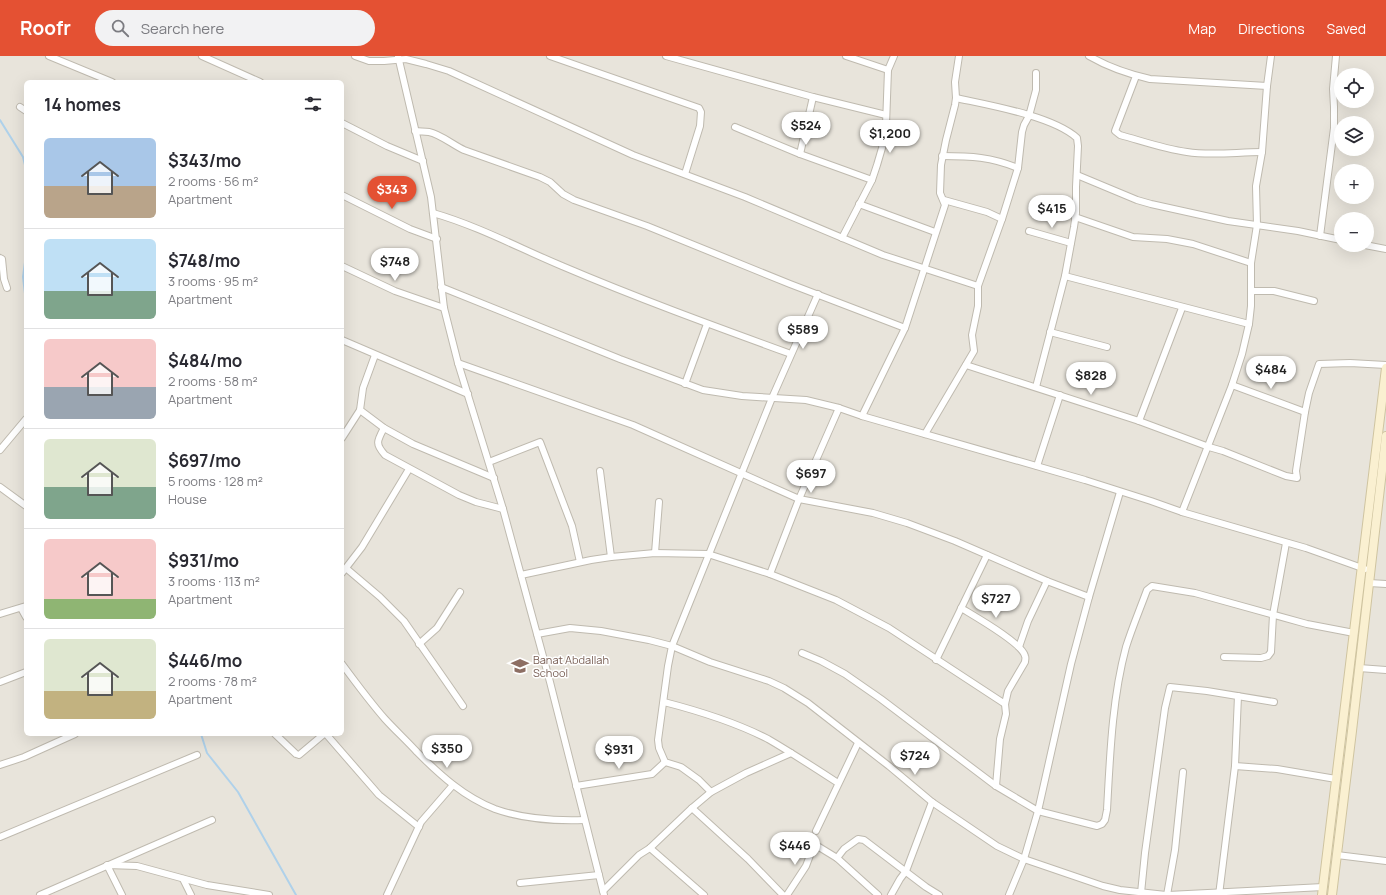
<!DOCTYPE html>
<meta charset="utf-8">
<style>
body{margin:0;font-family:Manrope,sans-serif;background:#f2f2f3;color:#2b2b33;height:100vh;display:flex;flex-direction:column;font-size:15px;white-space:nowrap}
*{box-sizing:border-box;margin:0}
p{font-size:13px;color:#7c7c81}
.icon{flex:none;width:22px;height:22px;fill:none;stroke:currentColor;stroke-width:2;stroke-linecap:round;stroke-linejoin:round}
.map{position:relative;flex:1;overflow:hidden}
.panel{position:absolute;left:24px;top:24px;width:320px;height:656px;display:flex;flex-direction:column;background:#fff;border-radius:6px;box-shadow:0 4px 16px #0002}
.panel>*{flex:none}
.fabs{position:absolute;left:1334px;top:12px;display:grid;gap:8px}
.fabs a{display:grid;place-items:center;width:40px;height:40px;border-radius:50%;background:#fff;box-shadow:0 4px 16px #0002;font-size:20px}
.price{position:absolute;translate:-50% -34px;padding:0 9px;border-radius:14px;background:#fff;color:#222;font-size:13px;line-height:26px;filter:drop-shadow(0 1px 2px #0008)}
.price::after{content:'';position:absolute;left:50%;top:24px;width:12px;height:9px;margin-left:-6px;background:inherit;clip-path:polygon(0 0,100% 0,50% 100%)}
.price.active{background:#e45133;color:#fff}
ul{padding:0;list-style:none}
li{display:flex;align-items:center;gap:12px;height:100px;padding:0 20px}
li+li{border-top:1px solid #e1e1e2}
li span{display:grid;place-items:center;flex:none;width:112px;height:80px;border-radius:6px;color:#555}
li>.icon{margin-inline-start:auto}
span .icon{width:48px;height:48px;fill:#fffc;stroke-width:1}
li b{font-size:17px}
h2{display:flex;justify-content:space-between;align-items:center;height:48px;padding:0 20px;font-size:17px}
header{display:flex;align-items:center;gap:24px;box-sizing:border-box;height:56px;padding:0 20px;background:#e45133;color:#fff}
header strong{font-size:19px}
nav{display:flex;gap:22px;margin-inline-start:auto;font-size:14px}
.search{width:280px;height:36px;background:#f2f2f3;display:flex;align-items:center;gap:10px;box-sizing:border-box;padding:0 14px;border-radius:22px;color:#7c7c81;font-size:15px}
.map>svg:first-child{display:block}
.residential{fill:#e8e4db;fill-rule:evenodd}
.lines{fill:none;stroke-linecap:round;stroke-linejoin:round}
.stream{stroke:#afd1ea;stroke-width:2}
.street-casing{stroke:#bfbaaf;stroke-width:8}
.secondary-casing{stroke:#cfc4a0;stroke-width:10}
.street{stroke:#fff;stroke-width:6}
.secondary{stroke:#faf0d1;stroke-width:8}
.labels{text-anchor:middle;stroke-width:3;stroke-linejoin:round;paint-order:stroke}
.education-label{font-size:11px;fill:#785e54;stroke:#fff;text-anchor:start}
</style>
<header>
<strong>Roofr</strong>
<div class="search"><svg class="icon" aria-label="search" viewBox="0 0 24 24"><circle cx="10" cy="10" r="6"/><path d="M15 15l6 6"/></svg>Search here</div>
<nav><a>Map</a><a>Directions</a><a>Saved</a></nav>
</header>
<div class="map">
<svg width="1386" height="839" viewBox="0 0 1386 839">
<rect width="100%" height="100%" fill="#f4f2ec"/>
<path class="residential" d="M0,0H1386V839H0ZM1341,19H1367V45H1341ZM26,26H342V678H26ZM1341,67H1367V93H1341ZM1341,115H1367V141H1341ZM1341,163H1367V189H1341Z"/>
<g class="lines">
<g class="stream">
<polyline points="0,64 23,101 26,113"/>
<polyline points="26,199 23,221 26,246"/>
<polyline points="201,678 207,697 238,736 296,839"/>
</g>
<g class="street-casing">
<g id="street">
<polyline points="49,0 112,26"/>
<polyline points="202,0 260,26"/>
<polyline points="355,0 369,5 384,5 406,3 426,8 449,15 633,99 745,141 883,199 978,230"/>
<polyline points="398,0 431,141 444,252 458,307 503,453 550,626 604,839"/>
<polyline points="550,0 699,52 701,56 700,70 685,118"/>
<polyline points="666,0 813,41 886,59"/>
<polyline points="846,0 888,14"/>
<path d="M1089,0C1108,11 1128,18 1150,23L1267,30"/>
<path d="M1136,20L1115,75L1120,79C1142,85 1164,93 1187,96C1211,100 1237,96 1262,96"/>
<path d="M956,42C988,49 1053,60 1077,82L1078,90L1076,131V157L1074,171L1065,220L1036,331"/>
<polyline points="20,51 26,55"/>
<polyline points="342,67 387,90 423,105"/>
<polyline points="735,71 800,98 872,124"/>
<path d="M415,75C420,76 424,75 429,76C440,78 453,89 464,94L540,121L550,126L563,138L574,144L647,170L790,228L905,272"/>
<polyline points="800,98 813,41"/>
<path d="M942,100C971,100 991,101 1018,112"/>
<polyline points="1077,119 1137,144 1151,148 1228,165 1298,175 1341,184"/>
<polyline points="342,139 410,173 437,183"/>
<polyline points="944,144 987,156 1002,163"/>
<polyline points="859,148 935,176"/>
<path d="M433,157C478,170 519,192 562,210C637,242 714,270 791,298"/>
<polyline points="1075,161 1133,181 1167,183 1193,188 1251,207"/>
<polyline points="1029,175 1071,187"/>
<polyline points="1320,180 1334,72 1334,51 1333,33 1336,0"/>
<polyline points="842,182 872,124 877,109 882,92 886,69 888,14 894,0"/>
<polyline points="1365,189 1386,193"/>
<polyline points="0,202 2,203 4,223 7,232"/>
<polyline points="342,210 395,235 444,252"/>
<polyline points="1065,220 1249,268"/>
<polyline points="441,231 620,303 703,334 742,340 806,344 839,352 862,360 1085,424 1151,445 1182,456 1306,492 1365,513"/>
<polyline points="1251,235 1274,235 1314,245"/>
<polyline points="1050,276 1107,291"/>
<polyline points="342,284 468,338"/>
<polyline points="375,299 363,332 360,354 384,372 413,388 494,422"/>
<polyline points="458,307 633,369 799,443 873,457 907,467 955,485 1047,525 1089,541"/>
<polyline points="966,309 1139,365 1209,391 1223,395 1286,420 1297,422 1296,415 1305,356 1309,337 1319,308 1350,307 1386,309"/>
<polyline points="685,328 707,268"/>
<polyline points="1232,329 1305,356"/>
<polyline points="862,360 905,272 945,149 940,137 941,109 946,84 955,49 956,42 955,26 959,0"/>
<polyline points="1139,365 1182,252"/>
<path d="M384,372C377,385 375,388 385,399L459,439L476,446L503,453"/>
<polyline points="925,378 974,295 972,279 978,250 978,230 1002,163 1018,112 1022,76 1024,69 1029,60 1036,34 1036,17"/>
<polyline points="342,382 360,354"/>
<polyline points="0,394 26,363"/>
<polyline points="489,406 540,386 572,470 580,506"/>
<polyline points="1037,410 1060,339"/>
<polyline points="600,415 611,501"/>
<polyline points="0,431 26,450"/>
<polyline points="1182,456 1232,329 1242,298 1249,268 1251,250 1251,207 1257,169 1256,130 1262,96 1267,30 1271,0"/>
<polyline points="655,497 659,446"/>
<polyline points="347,513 380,541 404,565 463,650"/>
<polyline points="342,517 362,491 409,413"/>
<polyline points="770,518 799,443 839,352"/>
<polyline points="521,519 591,504 611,501 655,497 708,498 770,518 836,544 889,572 1005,648"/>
<polyline points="1369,527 1386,528"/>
<polyline points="21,552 26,561"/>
<path d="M961,552C974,560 1022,587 1025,600C1026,602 1025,604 1025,606L1008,635L1005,648L1006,658L1000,683L996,730"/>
<polyline points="0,558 26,550"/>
<polyline points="537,578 570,572 601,575 649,584 672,590 710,606 769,625 784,632 808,647 889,710 932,746 997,790 1024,803 1103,830 1120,834 1166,839"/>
<polyline points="419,588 437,572 460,536"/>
<polyline points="1019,591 1028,565 1047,525"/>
<path d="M802,597L821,605L845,618L881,643L996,730L1038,755L1097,770L1102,768L1105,764L1107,754C1110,700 1112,643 1126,591C1132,572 1140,553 1147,534L1152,530L1195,537L1307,568L1354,577"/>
<polyline points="1224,601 1261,602 1268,600 1271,596 1273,559 1286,487"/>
<polyline points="936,604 987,499"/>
<path d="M342,608C356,627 370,646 385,663C395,674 407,685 417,696C440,719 464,741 495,753C523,763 554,765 584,764"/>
<polyline points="1359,612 1386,614"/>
<polyline points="0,626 26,616"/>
<path d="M664,646C699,655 735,666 768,683C792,697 815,712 838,727"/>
<polyline points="275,678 296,698 299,699 324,678"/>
<polyline points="326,678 379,739 419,771"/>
<polyline points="0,709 24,701 75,678"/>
<polyline points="1235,710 1277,713 1336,723"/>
<polyline points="576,730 652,718 665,706"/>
<polyline points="711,736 699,724 681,711 665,706 659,692 658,684 668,610 672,590 772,342 818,238"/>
<polyline points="692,752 748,803 783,839"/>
<polyline points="816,775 858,687"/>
<polyline points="0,781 197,699"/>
<polyline points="650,792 704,839"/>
<polyline points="1337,799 1386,805"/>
<polyline points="837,802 844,793 858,783 864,784 926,831 939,839"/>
<polyline points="183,823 191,839"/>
<polyline points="520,827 599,819"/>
<polyline points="603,835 639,799 650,792 692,752 711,736 746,717 791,697"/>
<polyline points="1141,837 1145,797 1165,652 1170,631 1207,635 1274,646"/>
<polyline points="40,839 212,764"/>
<polyline points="122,839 107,809 137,810 207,829 269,839"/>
<polyline points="387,839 421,766 453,729"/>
<polyline points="787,839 806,810 812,794 815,791 819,791 837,802 878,839"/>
<polyline points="891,839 900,823 906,815 932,746"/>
<polyline points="1009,839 1024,803 1038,755 1071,608 1089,541 1120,436"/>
<polyline points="1167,839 1175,794 1183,716"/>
<polyline points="1168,839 1323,831"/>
<polyline points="1219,839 1235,710 1238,640"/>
</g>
</g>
<g class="secondary-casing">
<g id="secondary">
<polyline points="1322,839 1386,312"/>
<polyline points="1332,839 1352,675 1386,380"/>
</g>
</g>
<use href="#street" class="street"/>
<use href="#secondary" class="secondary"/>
</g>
<defs>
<g id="school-bare" transform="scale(1.38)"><path d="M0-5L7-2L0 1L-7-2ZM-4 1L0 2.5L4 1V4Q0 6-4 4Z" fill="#8d6e63" stroke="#fff" stroke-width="2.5" paint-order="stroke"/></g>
</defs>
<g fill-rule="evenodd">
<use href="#school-bare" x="520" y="610"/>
</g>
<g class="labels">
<g class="education-label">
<text x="533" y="608">Banat Abdallah<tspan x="533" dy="13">School</tspan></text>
</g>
</g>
</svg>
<div class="fabs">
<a><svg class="icon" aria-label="locate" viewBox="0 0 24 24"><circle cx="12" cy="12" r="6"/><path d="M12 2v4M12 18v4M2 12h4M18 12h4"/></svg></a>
<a><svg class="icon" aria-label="layers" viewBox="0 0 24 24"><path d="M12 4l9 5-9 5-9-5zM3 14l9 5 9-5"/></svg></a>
<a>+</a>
<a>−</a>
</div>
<b class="price" style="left:806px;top:90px">$524</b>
<b class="price" style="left:890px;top:98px">$1,200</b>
<b class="price active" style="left:392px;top:154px">$343</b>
<b class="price" style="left:1052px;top:173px">$415</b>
<b class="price" style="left:395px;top:226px">$748</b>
<b class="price" style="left:803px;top:294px">$589</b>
<b class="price" style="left:1271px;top:334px">$484</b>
<b class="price" style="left:1091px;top:340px">$828</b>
<b class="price" style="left:811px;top:438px">$697</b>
<b class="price" style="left:996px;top:563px">$727</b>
<b class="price" style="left:447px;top:713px">$350</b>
<b class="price" style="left:619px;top:714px">$931</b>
<b class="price" style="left:915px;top:720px">$724</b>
<b class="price" style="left:795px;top:810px">$446</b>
<section class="panel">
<h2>14 homes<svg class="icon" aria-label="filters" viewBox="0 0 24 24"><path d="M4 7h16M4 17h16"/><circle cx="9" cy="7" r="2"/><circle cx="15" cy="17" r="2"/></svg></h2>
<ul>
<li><span style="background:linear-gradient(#a9c7e8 60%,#b9a48a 0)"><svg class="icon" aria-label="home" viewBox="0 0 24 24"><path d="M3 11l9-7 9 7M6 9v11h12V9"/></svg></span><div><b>$343/mo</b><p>2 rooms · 56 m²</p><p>Apartment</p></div></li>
<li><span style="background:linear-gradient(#bfe0f5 65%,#7fa58c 0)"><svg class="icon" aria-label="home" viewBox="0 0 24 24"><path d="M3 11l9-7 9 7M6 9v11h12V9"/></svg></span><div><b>$748/mo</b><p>3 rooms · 95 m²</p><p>Apartment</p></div></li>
<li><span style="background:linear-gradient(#f6c9c9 60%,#9aa5b1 0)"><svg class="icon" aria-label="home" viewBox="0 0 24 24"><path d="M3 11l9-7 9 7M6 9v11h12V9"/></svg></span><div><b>$484/mo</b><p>2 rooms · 58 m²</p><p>Apartment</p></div></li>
<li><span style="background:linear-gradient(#dfe7d0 60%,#7fa58c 0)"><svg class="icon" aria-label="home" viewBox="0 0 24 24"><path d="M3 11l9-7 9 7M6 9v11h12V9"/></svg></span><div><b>$697/mo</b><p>5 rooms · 128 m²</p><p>House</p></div></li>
<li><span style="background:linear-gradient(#f6c9c9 75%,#8fb573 0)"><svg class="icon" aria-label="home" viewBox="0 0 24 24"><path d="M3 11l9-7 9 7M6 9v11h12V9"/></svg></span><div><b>$931/mo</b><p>3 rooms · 113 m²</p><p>Apartment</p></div></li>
<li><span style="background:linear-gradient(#dfe7d0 65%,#c2b280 0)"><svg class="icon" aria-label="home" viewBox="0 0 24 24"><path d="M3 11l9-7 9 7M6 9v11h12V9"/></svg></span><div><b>$446/mo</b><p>2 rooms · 78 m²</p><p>Apartment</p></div></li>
</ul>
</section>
</div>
